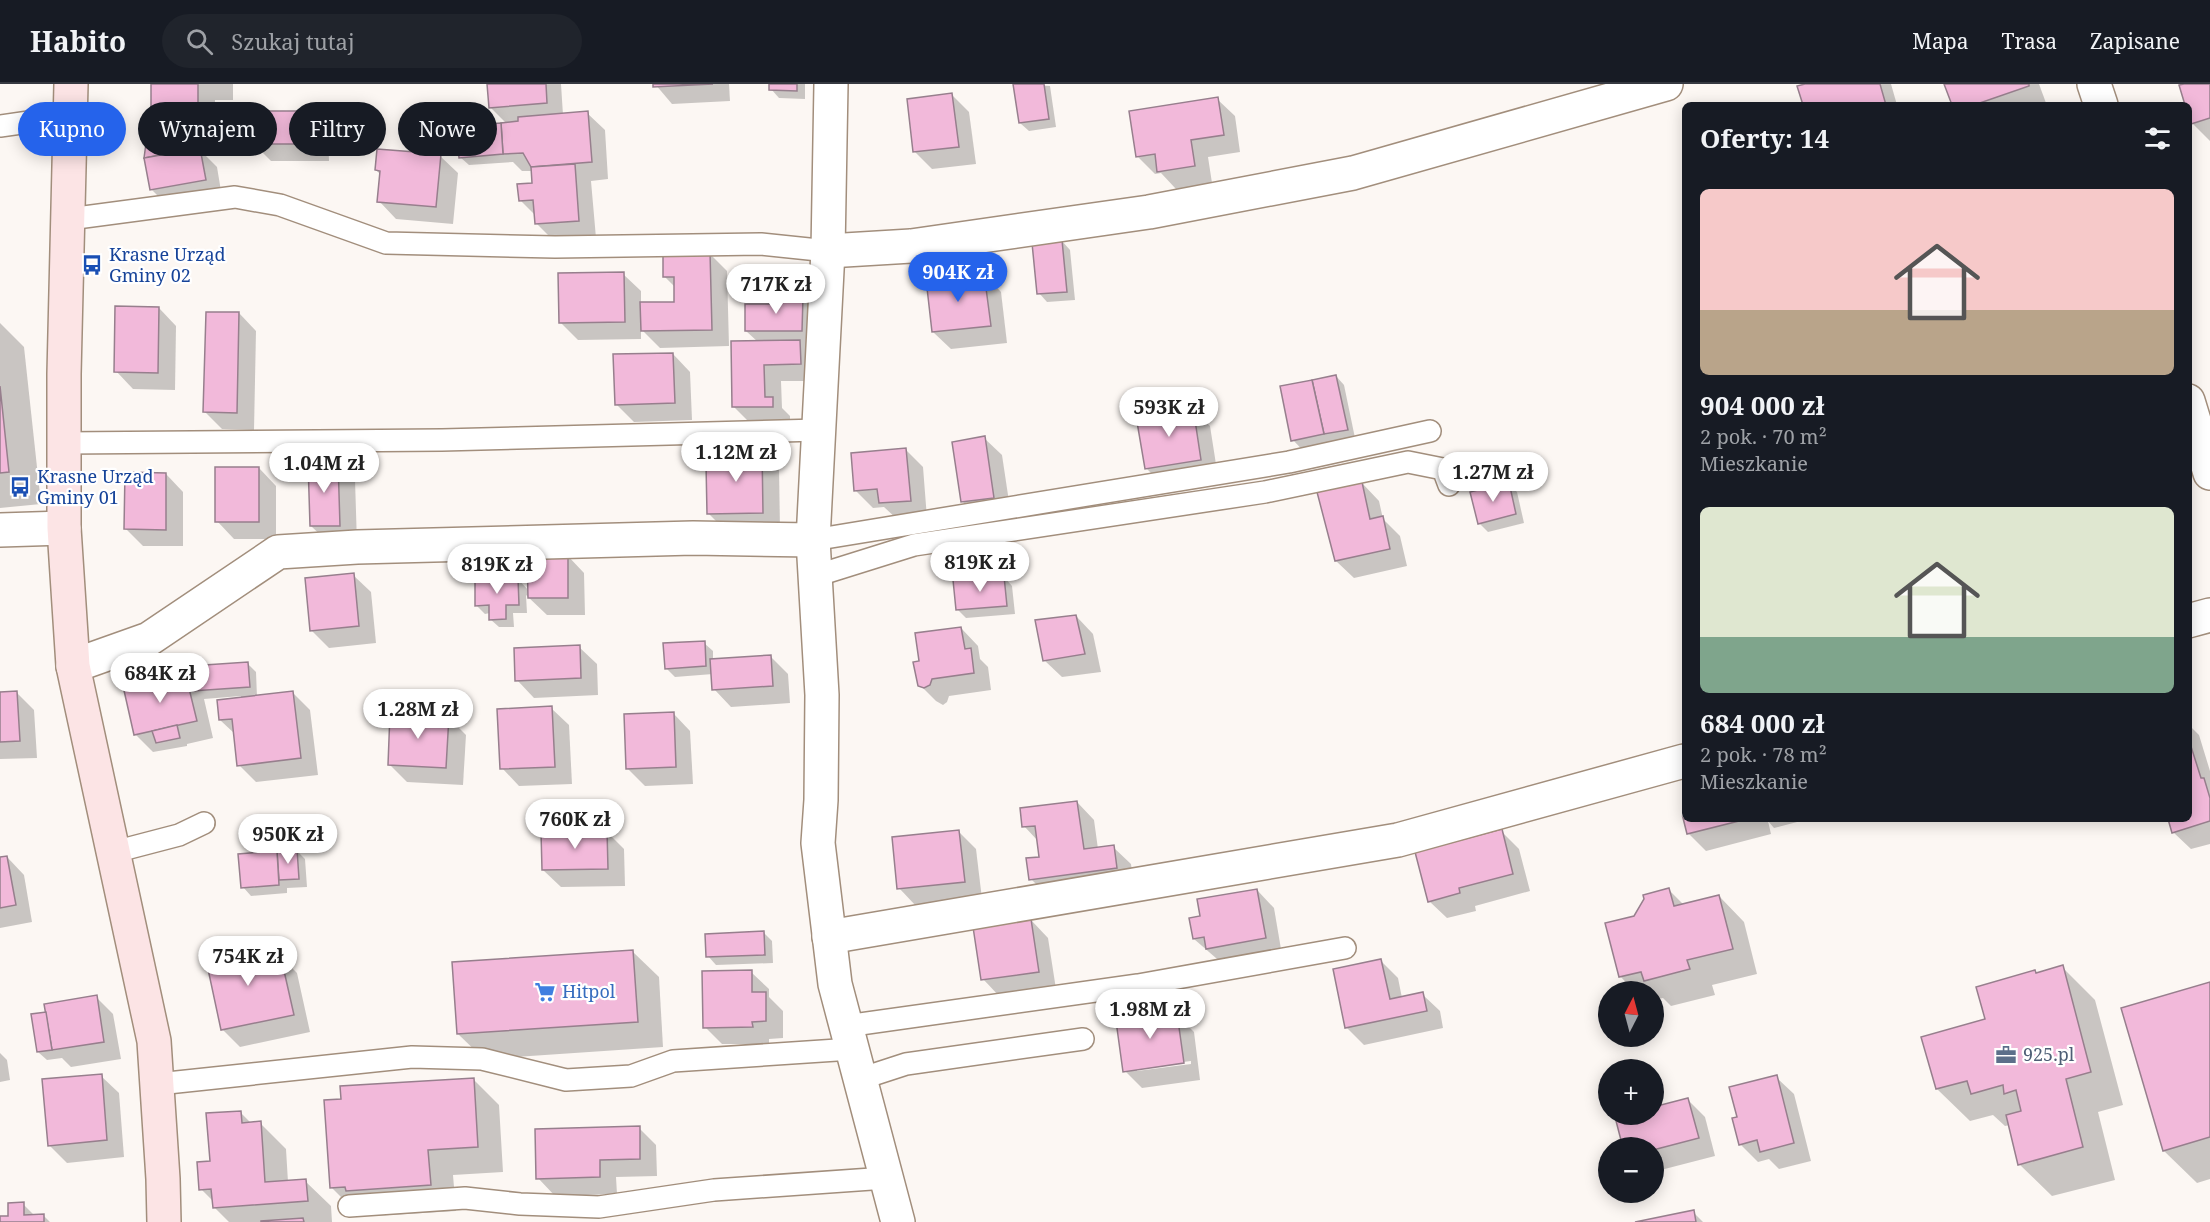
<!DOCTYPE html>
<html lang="pl">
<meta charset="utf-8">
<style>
body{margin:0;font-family:"Noto Serif",serif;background:#20242c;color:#f1f3f6;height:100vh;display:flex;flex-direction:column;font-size:22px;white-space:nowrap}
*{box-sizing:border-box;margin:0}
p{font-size:20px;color:#9ea1a6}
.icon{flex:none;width:33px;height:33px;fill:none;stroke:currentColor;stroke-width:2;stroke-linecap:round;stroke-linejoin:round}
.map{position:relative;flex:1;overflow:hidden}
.side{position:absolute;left:1682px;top:18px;width:510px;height:720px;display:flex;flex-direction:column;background:#171b24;border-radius:9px;box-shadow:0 3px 15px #0003}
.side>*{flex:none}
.guide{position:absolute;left:18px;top:18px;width:570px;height:54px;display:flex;gap:12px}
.needle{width:39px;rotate:6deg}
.tools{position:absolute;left:1598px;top:897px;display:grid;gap:12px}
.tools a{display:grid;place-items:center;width:66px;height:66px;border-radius:50%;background:#171b24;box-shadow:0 3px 15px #0003;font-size:30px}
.price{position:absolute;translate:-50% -51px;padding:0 14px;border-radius:21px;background:#fff;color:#222;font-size:20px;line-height:39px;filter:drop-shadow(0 2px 3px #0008)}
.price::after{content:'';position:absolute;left:50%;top:36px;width:18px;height:14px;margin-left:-9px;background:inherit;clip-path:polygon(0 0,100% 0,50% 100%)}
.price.current{background:#2563eb;color:#fff}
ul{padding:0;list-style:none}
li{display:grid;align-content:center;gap:12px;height:318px;padding:0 18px}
li span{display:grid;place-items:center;height:186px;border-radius:9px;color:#555}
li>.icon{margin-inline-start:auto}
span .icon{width:108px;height:108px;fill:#fffc;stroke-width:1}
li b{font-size:26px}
h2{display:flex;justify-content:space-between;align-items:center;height:72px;padding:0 18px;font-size:26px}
.tag{padding:0 21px;border-radius:27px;background:#171b24;box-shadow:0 3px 15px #0003;font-size:21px;line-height:54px}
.tag.current{background:#2563eb;color:#fff}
header{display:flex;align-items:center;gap:36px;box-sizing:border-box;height:84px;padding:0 30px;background:#171b24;border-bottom:2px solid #363941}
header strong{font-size:28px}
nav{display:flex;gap:33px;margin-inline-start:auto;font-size:21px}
.search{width:420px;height:54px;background:#20242c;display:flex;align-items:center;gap:15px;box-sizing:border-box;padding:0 21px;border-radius:33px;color:#9ea1a6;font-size:22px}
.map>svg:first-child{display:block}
.shadow{fill:#0003;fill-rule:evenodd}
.building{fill:#f2b9da;stroke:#977f8d;stroke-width:1.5}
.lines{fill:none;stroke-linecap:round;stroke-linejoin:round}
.lane-casing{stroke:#a28e7c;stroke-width:24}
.street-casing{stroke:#a28e7c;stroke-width:36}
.secondary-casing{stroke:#a28e7c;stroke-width:36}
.lane{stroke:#fff;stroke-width:21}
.street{stroke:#fff;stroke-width:33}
.secondary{stroke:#fce4e5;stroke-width:33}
.labels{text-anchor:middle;stroke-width:4.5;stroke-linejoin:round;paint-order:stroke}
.transit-label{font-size:18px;fill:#164399;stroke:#fff;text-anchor:start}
.shop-label{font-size:18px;fill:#366cbe;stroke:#fff;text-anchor:start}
.service-label{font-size:18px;fill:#4e5e75;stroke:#fff;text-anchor:start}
</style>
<header>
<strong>Habito</strong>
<div class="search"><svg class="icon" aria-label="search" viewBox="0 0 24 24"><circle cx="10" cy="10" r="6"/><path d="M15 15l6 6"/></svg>Szukaj tutaj</div>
<nav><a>Mapa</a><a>Trasa</a><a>Zapisane</a></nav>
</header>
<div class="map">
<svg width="2210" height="1138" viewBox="0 0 2210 1138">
<rect width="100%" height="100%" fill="#fcf7f3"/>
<g class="shadow">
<polygon points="153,0 233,0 233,16 215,16 215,41 183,41 180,69 200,66 217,83 222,113 169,123 151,105 146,74"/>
<polygon points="489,0 561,0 563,31 587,29 605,46 608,95 591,97 596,154 554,157 536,139 536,132 520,116 533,100 532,87 522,87 513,78 469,81 460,73 507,40 490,23"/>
<polygon points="655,0 729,0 730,17 672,20"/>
<polygon points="771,0 805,0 805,15 779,14 771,5"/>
<polygon points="1014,0 1050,2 1056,43 1029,47 1020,39"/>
<polygon points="1810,0 1891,0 1897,21 1805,21"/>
<polygon points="1946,0 2039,0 2046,19 2040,21 1953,21"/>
<polygon points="2189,0 2210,0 2210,57 2192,39 2188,21 2187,21"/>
<polygon points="952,11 969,28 976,80 932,85 914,67"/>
<polygon points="1217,15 1235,32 1240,68 1208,73 1212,99 1176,105 1161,89 1155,90 1138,73"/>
<polygon points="311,28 328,46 329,77 271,77 253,59"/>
<polygon points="440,72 458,89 453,140 396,135 379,117 381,91 376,86"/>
<polygon points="1062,157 1070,166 1075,216 1047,218 1039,209"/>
<polygon points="710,170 727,187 729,262 660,264 641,245 641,255 578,256 560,238 623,190 641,207 641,219 676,219 675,203 664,192"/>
<polygon points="984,190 1001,208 1007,259 951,265 933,248"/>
<polygon points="802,213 819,231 819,264 806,264 817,275 818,297 781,297 782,324 790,332 790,340 751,340 734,323 758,258 746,247 775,222"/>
<polygon points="159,224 176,242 175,306 133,305 116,287"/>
<polygon points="239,229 256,247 254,346 222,345 205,328"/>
<polygon points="0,239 24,263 41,420 0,424"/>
<polygon points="673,270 690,288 692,336 634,338 616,320"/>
<polygon points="1336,292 1344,301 1355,354 1310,374 1293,356"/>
<polygon points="1192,325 1210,342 1218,393 1163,401 1146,384"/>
<polygon points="984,354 1002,371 1011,431 980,435 963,418"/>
<polygon points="905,365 923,383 927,434 898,436 884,423 873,424 855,406"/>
<polygon points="761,367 779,384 780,446 726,447 708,429 726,381"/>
<polygon points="338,379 355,396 357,459 329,459 311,442"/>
<polygon points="259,384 276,402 276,455 234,455 217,437"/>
<polygon points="166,390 183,408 183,462 143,462 126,445"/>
<polygon points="1362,399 1379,417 1383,435 1400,452 1407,482 1354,494 1336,477"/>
<polygon points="1508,400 1517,408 1524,439 1488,448 1479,439"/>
<polygon points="567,471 584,489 585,531 547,531 526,511 527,529 513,529 514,543 499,543 490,535 490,529 485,530 476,521 518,495 529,507"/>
<polygon points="353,491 371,508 376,559 329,564 311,546"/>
<polygon points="1004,493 1012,502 1015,530 966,534 957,525"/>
<polygon points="1076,532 1093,550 1101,588 1062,593 1044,576"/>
<polygon points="961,544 978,562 980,575 988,583 991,606 949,612 947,618 943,621 936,617 918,599 921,578"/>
<polygon points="704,559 713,567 713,577 771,573 788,590 790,619 731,623 714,605 713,590 675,593 666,584"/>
<polygon points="579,563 597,580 598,611 534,614 517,596"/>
<polygon points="247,579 256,588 257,613 293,609 310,626 318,691 256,698 239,681 235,650 220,636 241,615 241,612 204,615 213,654 187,660 187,662 153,668 135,650 185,590 192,597"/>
<polygon points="0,607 2,609 17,609 34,626 37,674 0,675"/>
<polygon points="551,624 569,641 572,700 519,702 502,684"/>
<polygon points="673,629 690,647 693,700 645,702 628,685"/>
<polygon points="448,633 466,651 463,701 407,698 390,681"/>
<polygon points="2188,640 2199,651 2210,687 2210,760 2191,765 2173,748 2169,735 2188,735"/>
<polygon points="1077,718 1094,736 1098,765 1113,763 1131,780 1134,801 1048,812 1031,795 1040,774 1038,757 1024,742"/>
<polygon points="1687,735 1801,735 1801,737 1774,744 1768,737 1771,750 1706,767 1688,749"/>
<polygon points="1501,747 1519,765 1530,807 1475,822 1476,827 1447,834 1429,817"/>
<polygon points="607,748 624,765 625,802 561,803 543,786"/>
<polygon points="959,748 976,765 982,815 916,822 899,804"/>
<polygon points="296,766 305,775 307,803 287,804 287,809 251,812 243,803 240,771"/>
<polygon points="7,773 24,791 32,838 0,844 0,775"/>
<polygon points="1257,806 1274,824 1282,871 1224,881 1194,855 1202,833"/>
<polygon points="1669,806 1684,821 1719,812 1744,838 1757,890 1712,901 1715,911 1671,922 1663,914 1653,916 1653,908 1635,908 1620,892 1635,833 1646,815"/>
<polygon points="1031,836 1048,854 1056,905 1000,913 983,895"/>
<polygon points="764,849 772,857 773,879 716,881 708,872"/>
<polygon points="257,861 269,873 279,871 297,889 310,948 240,963 223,946 206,873"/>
<polygon points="633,868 659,893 663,963 484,975 458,950"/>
<polygon points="1381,877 1398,894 1402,914 1422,910 1440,927 1443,944 1364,961 1346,943"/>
<polygon points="2062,883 2095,916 2123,1021 2098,1028 2115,1096 2052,1112 2019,1080 2010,1041 2005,1042 1993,1031 1970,1037 1937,1005 1987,936 2037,890"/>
<polygon points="751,888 769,905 769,913 783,927 783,954 769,955 769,960 722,960 705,943"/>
<polygon points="2210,899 2210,1095 2197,1099 2164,1067"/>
<polygon points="96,913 113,930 121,975 71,983 62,974 47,976 38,968 47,929"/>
<path d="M1158,918L1171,931L1176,930L1194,948L1200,996L1142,1004L1125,987ZM1191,977V980L1137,987V984Z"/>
<polygon points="0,969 7,976 10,996 0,998"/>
<polygon points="101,992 119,1009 124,1073 67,1079 49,1061"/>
<polygon points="1776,993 1794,1010 1811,1077 1779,1085 1769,1075 1758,1078 1740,1060 1739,1034"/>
<polygon points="474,996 499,1021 503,1088 453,1091 456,1127 373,1132 369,1128 357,1129 331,1103"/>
<polygon points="1688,1016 1705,1033 1715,1072 1653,1088 1653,1025"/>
<polygon points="240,1028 252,1040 260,1039 286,1065 288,1098 305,1097 331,1122 332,1138 229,1138 214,1123 214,1118 201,1105 211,1078"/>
<polygon points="639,1044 656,1061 657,1092 616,1093 617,1110 555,1112 538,1094"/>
<polygon points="23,1120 35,1132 43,1131 50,1138 0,1138 0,1133 10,1133"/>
<polygon points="1693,1128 1703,1138 1641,1138"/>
</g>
<g class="building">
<polygon points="151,0 198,0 198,25 151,23"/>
<polygon points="487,0 546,0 547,19 489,24"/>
<polygon points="653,0 713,0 653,3"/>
<polygon points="769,0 797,0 797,7 769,6"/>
<polygon points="1013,0 1044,0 1049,35 1019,39"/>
<polygon points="1805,0 1880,0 1886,21 1803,21 1797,2"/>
<polygon points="1944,0 2029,0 2029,2 1974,21 1952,21"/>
<polygon points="2184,0 2210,0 2210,34 2191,40 2188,21 2185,21 2179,1"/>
<polygon points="952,9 959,63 913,68 907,15"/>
<polygon points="1218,13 1224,51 1191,56 1195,82 1157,88 1155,70 1136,73 1129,27"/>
<polygon points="151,23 176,24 171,69 144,74"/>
<rect x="252" y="27" width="60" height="33"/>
<polygon points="588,27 592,78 531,83 523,69 503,70 501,39 518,37 518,33"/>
<polygon points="501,39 503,70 459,74 456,42"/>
<polygon points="200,64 206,96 150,106 144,74"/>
<polygon points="377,65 441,70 436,123 377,118 380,87 375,86"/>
<polygon points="575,80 579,137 535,140 533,116 519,117 517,100 532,99 531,83"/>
<polygon points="1062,156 1067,208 1037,210 1032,159"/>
<polygon points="710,168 712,246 641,247 640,218 674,218 674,193 663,193 663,169"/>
<polygon points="624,188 625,238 559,239 558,189"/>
<polygon points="984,189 991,242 932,248 926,195"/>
<polygon points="774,212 803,212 802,247 745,247 745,220 774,220"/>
<polygon points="115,222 159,223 158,289 114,288"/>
<polygon points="206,228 239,228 237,329 203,328"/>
<polygon points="800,256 801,280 764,281 765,313 773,313 773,323 732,323 731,257"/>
<polygon points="673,269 675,319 615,321 613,270"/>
<polygon points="1336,291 1348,346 1324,350 1312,296"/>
<polygon points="1312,296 1324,350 1291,357 1280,302"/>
<polygon points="0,302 9,388 0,389"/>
<polygon points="1193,323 1201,376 1145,385 1136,332"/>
<polygon points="985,352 994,414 961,418 952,358"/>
<polygon points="906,364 911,417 879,419 877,405 854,407 851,369"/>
<polygon points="762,365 763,429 707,430 706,380 724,379 724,366"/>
<polygon points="338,377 340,442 310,442 308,378"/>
<rect x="215" y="383" width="44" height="55"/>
<polygon points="125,388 166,389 166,446 124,445"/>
<polygon points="1362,398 1370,435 1383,432 1390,465 1335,477 1317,408"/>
<polygon points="1509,398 1516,430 1478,440 1470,408"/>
<polygon points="568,470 568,514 528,514 527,471"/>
<polygon points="354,489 359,542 310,547 305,494"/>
<polygon points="1004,492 1007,522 956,526 953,496"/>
<polygon points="475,494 518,494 519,521 506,521 506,535 489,536 489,521 475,522"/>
<polygon points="1076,531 1085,570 1043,577 1035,536"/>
<polygon points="961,543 965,565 971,564 974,589 932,595 930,601 924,604 918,602 913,578 919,577 915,549"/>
<polygon points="705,557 706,582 665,585 663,559"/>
<polygon points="580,561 581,594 515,597 514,564"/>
<polygon points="771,571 773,602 712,606 710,575"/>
<polygon points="248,578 250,603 192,607 190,582"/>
<polygon points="185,588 197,637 134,651 123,602"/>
<polygon points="17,607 20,657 0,658 0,608"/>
<polygon points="293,607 301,674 237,682 232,635 219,636 217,616"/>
<polygon points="552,622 555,683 500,685 497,625"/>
<polygon points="674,628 676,683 626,685 624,630"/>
<polygon points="390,629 449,632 446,684 388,681"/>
<polygon points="177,641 180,654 156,659 152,647"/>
<polygon points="2188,653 2201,694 2204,694 2210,714 2210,737 2172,749 2168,735 2188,735"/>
<polygon points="1077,717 1084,765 1114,761 1117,784 1029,796 1026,774 1039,773 1035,742 1022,743 1020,724"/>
<polygon points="1683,734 1684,735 1747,735 1687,750"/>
<polygon points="1502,745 1513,790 1459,804 1460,809 1428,818 1415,768"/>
<polygon points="607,746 608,785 542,786 541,748"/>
<polygon points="959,746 965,798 897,805 892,753"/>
<polygon points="297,765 299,795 279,796 277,767"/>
<polygon points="277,767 279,801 241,804 238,770"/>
<polygon points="7,772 16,821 0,824 0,773"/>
<polygon points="1669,804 1674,822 1719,811 1733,865 1687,876 1690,885 1644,897 1641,888 1619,893 1605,839 1634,832 1644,815 1643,811"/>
<polygon points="1257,805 1266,854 1206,865 1204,853 1193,855 1189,834 1200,832 1197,815"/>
<polygon points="1031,835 1039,888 981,896 973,843"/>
<polygon points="764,847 765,871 706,873 705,850"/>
<polygon points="257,860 260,874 280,869 294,931 221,946 205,871"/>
<polygon points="633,866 638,938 457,950 452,878"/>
<polygon points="1381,875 1390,915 1423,908 1427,927 1345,944 1333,885"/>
<polygon points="2063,881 2091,988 2066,995 2083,1063 2018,1081 2006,1031 2021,1027 2016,1006 2004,1010 2003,1001 1971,1010 1967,997 1936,1005 1921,953 1985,935 1976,903 2035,886 2036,889"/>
<polygon points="752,886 752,908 766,908 766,937 752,938 753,943 703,944 702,887"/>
<polygon points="2210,898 2210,1053 2163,1067 2121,924"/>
<polygon points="97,911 104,958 52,966 44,920"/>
<polygon points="1158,916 1160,931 1177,929 1184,979 1123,988 1116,937 1146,933 1144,918"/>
<polygon points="46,928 52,966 37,968 31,930"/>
<polygon points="102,990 107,1056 48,1062 42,995"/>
<polygon points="1777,991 1794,1059 1760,1068 1757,1056 1739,1061 1732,1034 1737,1033 1729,1003"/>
<polygon points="474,994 478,1063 428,1066 431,1101 346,1107 345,1103 330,1104 324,1016 341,1015 340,1002"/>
<polygon points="1688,1014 1699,1054 1653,1066 1653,1064 1623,1064 1615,1033 1624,1030 1653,1030 1653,1023"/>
<polygon points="241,1027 242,1039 261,1037 265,1098 306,1095 308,1117 213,1124 211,1105 199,1106 197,1078 210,1077 206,1029"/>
<polygon points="640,1042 640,1075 600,1076 600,1093 536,1095 535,1045"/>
<polygon points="24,1118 24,1131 44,1130 44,1138 0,1138 0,1132 8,1132 8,1119"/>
<polygon points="1694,1126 1696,1138 1635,1138"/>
<polygon points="303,1134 304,1138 261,1138 261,1137"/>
</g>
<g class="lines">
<g class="lane-casing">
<g id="lane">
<polyline points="0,42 70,32"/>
<polyline points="69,135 235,113 280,121 386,159 555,163 761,160 828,167"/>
<polyline points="64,359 442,356 818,346"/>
<polyline points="813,456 1289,378 1430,347"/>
<polyline points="815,492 914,461 1265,408 1408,378 1443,385 1449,401"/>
<polyline points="114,768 179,751 204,739"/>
<polyline points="846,942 1138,901 1345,864"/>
<polyline points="860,995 906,980 1083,955"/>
<polyline points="158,1000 412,973 482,975 566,996 631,992 673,977 852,965"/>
<polyline points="349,1122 465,1114 520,1120 599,1123 714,1106 886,1094"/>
</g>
</g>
<g class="street-casing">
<g id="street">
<polyline points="831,0 828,167 813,456 822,611 821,716 818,759 835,900 898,1138"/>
<polyline points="2094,0 2101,21"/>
<polyline points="828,167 911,162 1149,128 1353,89 1666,0"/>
<polyline points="2188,317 2210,389"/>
<polyline points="0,446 64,444"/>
<polyline points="2188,537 2210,531"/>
<polyline points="73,582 149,555 278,468 357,463 693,454 813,456"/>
<polyline points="829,853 1398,756 1684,677"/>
</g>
</g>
<g class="secondary-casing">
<polyline id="secondary" points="71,0 64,290 64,444 73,582 154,957 163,1095 164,1138"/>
</g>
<use href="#lane" class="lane"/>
<use href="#street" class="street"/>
<use href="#secondary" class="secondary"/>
</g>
<defs>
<g id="bus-bare" transform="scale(1.62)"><path d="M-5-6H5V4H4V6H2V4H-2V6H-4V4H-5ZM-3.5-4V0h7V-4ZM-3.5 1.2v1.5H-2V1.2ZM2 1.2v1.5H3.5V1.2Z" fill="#1a4fb4" stroke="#fff" stroke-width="2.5" paint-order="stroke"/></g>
<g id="supermarket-bare" transform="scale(1.62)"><path d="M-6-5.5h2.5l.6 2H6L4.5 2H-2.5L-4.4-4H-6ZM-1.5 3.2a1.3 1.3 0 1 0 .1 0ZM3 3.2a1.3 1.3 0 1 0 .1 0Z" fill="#3f7fe0" stroke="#fff" stroke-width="2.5" paint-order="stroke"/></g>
<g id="office-bare" transform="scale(1.62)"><path d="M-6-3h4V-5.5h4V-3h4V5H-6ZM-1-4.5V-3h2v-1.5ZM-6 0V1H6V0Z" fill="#5c6f8a" stroke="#fff" stroke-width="2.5" paint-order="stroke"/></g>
</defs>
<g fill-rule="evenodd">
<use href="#bus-bare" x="92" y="181"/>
<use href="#bus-bare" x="20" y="403"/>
<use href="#supermarket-bare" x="545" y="908"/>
<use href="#office-bare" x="2006" y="971"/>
</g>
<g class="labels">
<g class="transit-label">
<text x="109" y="177">Krasne Urząd<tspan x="109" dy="21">Gminy 02</tspan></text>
<text x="37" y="399">Krasne Urząd<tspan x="37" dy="21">Gminy 01</tspan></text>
</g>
<g class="shop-label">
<text x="562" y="914">Hitpol</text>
</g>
<g class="service-label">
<text x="2023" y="977">925.pl</text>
</g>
</g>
</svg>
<div class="tools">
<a><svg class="needle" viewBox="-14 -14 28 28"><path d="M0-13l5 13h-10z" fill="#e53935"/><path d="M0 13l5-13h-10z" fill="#9ea1a6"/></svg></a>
<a>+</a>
<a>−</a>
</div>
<b class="price current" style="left:958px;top:219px">904K zł</b>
<b class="price" style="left:776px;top:231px">717K zł</b>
<b class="price" style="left:1169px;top:354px">593K zł</b>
<b class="price" style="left:736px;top:399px">1.12M zł</b>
<b class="price" style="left:324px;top:410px">1.04M zł</b>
<b class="price" style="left:1493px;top:419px">1.27M zł</b>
<b class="price" style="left:980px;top:509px">819K zł</b>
<b class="price" style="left:497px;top:511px">819K zł</b>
<b class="price" style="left:160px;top:620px">684K zł</b>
<b class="price" style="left:418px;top:656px">1.28M zł</b>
<b class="price" style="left:575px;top:766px">760K zł</b>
<b class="price" style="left:288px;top:781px">950K zł</b>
<b class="price" style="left:248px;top:903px">754K zł</b>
<b class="price" style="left:1150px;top:956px">1.98M zł</b>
<div class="guide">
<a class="tag current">Kupno</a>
<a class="tag">Wynajem</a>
<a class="tag">Filtry</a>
<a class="tag">Nowe</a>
</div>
<section class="side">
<h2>Oferty: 14<svg class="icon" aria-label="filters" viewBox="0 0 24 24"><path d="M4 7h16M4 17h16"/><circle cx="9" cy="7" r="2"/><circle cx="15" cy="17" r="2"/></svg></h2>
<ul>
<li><span style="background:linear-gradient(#f6c9c9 65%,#b9a48a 0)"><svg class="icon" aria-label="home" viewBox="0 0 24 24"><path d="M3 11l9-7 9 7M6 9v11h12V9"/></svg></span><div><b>904 000 zł</b><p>2 pok. · 70 m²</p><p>Mieszkanie</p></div></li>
<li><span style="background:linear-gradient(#dfe7d0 70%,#7fa58c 0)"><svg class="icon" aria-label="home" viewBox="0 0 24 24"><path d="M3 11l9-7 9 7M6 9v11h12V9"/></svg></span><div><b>684 000 zł</b><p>2 pok. · 78 m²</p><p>Mieszkanie</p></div></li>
</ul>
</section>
</div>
